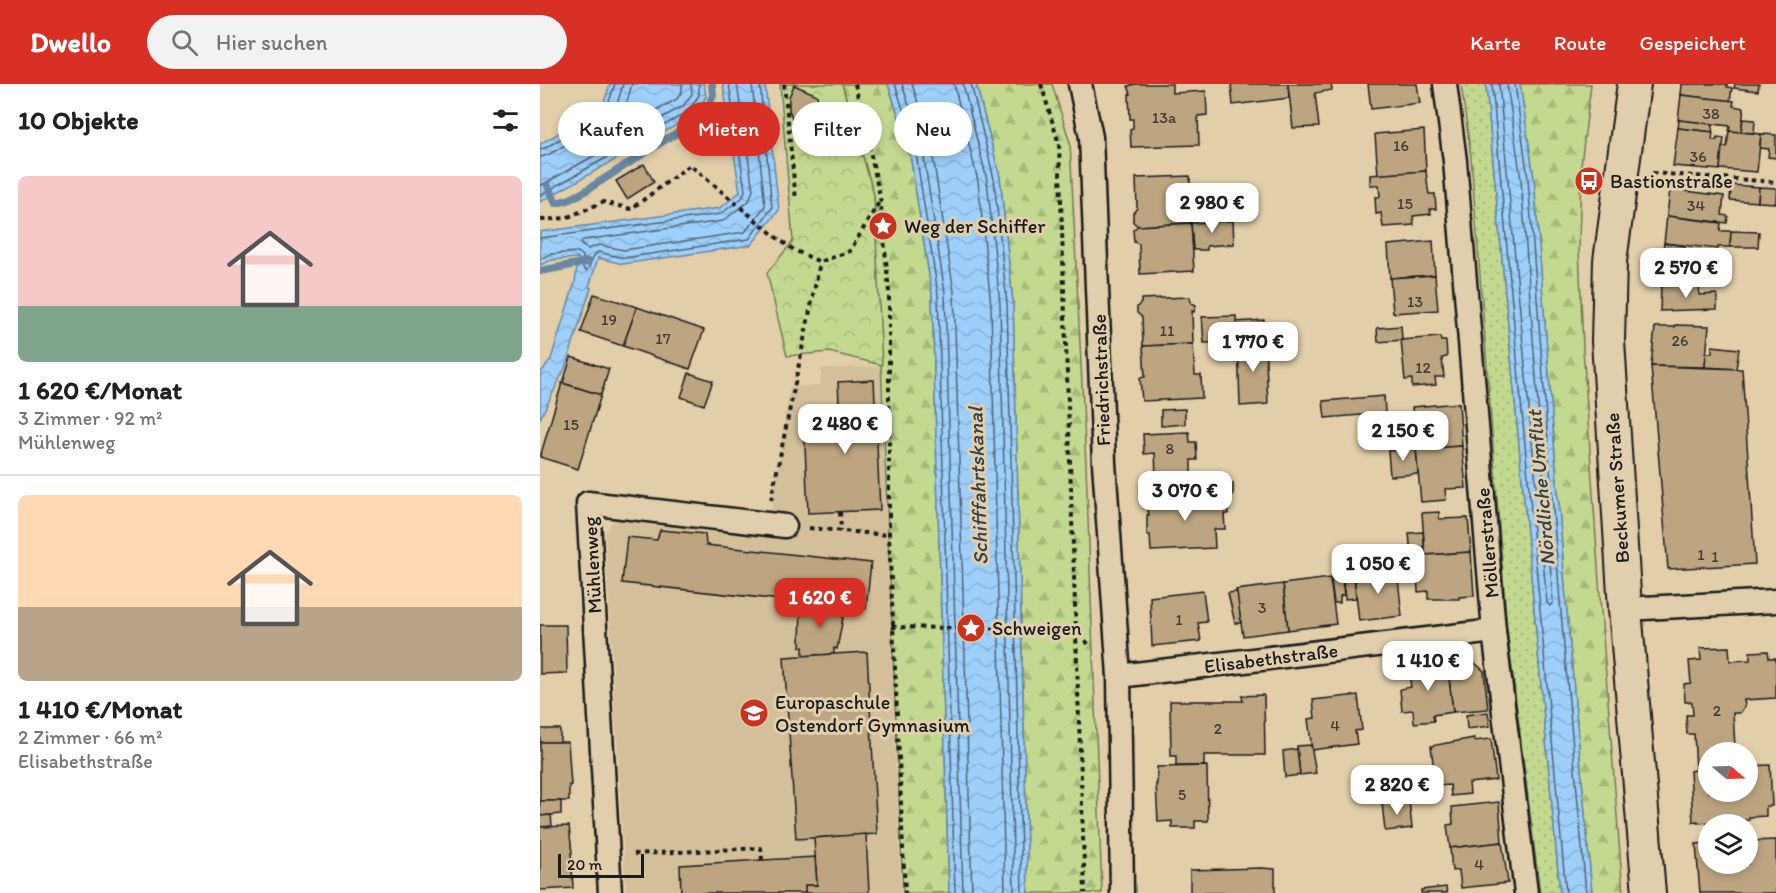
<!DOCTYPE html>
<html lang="de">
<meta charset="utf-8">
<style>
body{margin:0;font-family:Itim,sans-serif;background:#f2f2f2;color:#202124;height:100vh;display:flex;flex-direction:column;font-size:22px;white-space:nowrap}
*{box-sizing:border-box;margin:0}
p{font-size:20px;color:#757577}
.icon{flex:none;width:33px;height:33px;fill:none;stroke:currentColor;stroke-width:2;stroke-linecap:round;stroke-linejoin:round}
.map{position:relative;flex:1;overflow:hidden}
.panel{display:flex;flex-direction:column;background:#fff;width:540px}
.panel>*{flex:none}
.top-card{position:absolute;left:18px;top:18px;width:570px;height:54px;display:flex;gap:12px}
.needle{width:39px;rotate:109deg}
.buttons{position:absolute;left:1158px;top:658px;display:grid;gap:12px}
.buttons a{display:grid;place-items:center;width:60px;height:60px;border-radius:50%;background:#fff;box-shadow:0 3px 9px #0003;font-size:30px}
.scale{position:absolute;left:18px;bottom:15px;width:86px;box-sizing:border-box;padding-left:6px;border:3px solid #1c1c1c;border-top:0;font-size:16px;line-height:21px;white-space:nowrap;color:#1c1c1c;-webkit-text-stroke:4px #e0ceac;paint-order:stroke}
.price{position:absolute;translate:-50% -51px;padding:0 14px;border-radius:12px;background:#fff;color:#222;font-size:20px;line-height:39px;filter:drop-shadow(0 2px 3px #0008)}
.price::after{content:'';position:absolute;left:50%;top:36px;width:18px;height:14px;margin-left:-9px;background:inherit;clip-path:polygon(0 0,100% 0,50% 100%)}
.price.active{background:#d93025;color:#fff}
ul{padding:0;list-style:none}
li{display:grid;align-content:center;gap:12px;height:318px;padding:0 18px}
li+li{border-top:2px solid #e0e0e0}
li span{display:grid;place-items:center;height:186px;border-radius:9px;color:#555}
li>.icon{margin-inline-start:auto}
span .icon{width:108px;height:108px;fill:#fffc;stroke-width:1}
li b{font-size:26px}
h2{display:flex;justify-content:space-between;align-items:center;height:72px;padding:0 18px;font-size:26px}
.pill{padding:0 21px;border-radius:27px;background:#fff;box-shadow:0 3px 9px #0003;font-size:21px;line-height:54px}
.pill.active{background:#d93025;color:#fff}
header{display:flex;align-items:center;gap:36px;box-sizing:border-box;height:84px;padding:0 30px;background:#d93025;color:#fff}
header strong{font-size:28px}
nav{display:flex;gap:33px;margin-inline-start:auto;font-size:21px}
.search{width:420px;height:54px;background:#f2f2f2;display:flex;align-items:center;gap:15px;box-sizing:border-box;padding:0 21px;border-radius:33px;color:#757577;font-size:22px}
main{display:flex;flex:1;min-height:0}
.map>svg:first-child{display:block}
.built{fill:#d3bf9a}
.grass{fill:url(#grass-dots);stroke:#707a56;stroke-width:1.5}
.forest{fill:url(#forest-firs);stroke:#707a56;stroke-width:1.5}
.park{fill:url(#park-crowns);stroke:#707a56;stroke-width:1.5}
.water{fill:url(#water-waves);stroke:#6987a1;stroke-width:1.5}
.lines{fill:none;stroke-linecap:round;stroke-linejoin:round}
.shore{stroke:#506475;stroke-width:1.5}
.stream{stroke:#6987a1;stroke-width:8}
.building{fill:#bda581;stroke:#1c1c1c;stroke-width:1.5}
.minor-casing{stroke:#1c1c1c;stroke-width:27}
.secondary-casing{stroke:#1c1c1c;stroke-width:36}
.path{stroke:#1c1c1c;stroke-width:4;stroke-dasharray:4.5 4.5;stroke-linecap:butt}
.minor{stroke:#e0ceac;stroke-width:22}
.secondary{stroke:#e0ceac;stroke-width:32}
.labels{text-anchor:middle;stroke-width:6;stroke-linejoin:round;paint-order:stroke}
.number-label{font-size:16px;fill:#443e35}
.poi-label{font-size:20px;fill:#1c1c1c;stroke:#e0ceac;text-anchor:start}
.street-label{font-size:20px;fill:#1c1c1c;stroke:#e0ceac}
.water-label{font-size:21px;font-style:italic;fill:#364048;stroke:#e0ceac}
</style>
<header>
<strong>Dwello</strong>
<div class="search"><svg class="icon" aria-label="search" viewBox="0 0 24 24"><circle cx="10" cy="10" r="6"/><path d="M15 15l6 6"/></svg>Hier suchen</div>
<nav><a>Karte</a><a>Route</a><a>Gespeichert</a></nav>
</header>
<main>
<section class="panel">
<h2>10 Objekte<svg class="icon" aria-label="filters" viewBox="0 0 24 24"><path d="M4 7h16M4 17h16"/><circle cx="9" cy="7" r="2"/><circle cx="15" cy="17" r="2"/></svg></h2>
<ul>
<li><span style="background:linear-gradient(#f6c9c9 70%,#7fa58c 0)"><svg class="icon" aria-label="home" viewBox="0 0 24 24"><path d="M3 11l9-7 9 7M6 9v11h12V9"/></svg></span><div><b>1 620 €/Monat</b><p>3 Zimmer · 92 m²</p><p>Mühlenweg</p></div></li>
<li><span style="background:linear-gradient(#ffd9b3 60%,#b9a48a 0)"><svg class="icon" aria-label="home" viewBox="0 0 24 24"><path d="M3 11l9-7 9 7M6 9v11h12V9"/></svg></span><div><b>1 410 €/Monat</b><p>2 Zimmer · 66 m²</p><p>Elisabethstraße</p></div></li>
</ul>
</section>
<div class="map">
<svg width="1236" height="809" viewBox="0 0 1236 809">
<defs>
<pattern id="grass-dots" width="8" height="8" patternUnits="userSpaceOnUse" patternTransform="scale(1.5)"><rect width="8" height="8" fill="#c3d98f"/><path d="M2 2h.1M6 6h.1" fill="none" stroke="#a7ba7b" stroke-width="1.8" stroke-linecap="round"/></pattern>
<pattern id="forest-firs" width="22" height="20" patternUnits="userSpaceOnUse" patternTransform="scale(1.5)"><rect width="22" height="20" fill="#c3d98f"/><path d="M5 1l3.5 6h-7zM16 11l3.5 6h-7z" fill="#a7ba7b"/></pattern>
<pattern id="park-crowns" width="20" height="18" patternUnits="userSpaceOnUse" patternTransform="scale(1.5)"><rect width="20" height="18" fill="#c3d98f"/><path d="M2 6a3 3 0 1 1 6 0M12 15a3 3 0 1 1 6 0" fill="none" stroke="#a7ba7b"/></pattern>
<pattern id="water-waves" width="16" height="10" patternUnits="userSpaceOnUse" patternTransform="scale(1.5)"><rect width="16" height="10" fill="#9dcffa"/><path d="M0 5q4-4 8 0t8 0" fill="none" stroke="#87b1d6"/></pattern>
</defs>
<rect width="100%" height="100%" fill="#e2cea9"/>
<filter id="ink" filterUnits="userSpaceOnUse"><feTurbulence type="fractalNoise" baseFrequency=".0167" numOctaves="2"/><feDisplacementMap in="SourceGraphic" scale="12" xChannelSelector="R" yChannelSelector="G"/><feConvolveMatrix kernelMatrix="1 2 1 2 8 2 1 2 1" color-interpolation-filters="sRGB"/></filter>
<g filter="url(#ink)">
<polygon class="built" points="340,283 361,809 86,809 65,449 73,437 85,432 228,448 250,303 281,301 281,284"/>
<polygon class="grass" points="921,0 946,0 1020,809 1000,809 967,545 931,73"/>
<g class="forest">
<polygon points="302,0 348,0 369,64 392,210 409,809 363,809 334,111"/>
<polygon points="436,0 512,0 530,59 546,381 562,809 488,809 473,219 460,93"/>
<polygon points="980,0 1051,0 1041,81 1039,164 1043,264 1061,527 1083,809 1052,809 1026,516 994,95"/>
</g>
<polygon class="park" points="240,0 302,0 334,111 342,281 289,268 247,272 227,189 253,157"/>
<g class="water">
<polygon points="70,0 164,0 166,13 153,32 0,118 0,60 62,24"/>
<polygon points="183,0 225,0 239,126 211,161 83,180 58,174 49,203 51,204 25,284 0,335 0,290 11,275 35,198 38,174 12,176 0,181 0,148 180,124 200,108"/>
<polygon points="348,0 436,0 460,93 473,219 488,809 409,809 392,210 369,64"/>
<polygon points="946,0 980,0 994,95 1026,516 1052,809 1020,809"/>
</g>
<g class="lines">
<g class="shore">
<polyline points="92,0 83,32 73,45 75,48 137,15 142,7 142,0"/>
<polyline points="197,0 213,106 209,117 183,137 43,156 41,158 41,161 48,165 59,161 84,166 205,148 225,122 212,0"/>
<polyline points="355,0 375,63 398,210 415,809"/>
<polyline points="362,0 382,61 405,209 423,809"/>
<polyline points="372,0 391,60 414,208 432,809"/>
<polyline points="414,0 438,97 451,221 465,809"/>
<polyline points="423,0 447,96 460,220 474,809"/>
<polyline points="431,0 454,95 467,220 482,809"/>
<polyline points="952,0 1026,809"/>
<polyline points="959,0 1007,519 1010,522 1013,518 981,96 967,0"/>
<polyline points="975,0 988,95 1020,517 1046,809"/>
<polyline points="0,65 5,64 65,29 75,0"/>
<polyline points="0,73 8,71 70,35 75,28 83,0"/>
<polyline points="0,102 143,22 152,10 151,0"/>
<polyline points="0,111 148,28 159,11 159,0"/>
<polyline points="0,154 181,130 203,113 205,106 189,0"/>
<path d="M0,175L11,170L38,168L43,172V184L46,187C52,182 50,172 58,168L84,174L209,155L232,124L220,0"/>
</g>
<g class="stream">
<polyline points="8,102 16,119 28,116 42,109 128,54 155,39 167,28 173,11 172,0"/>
<polyline points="0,187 47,178"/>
</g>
</g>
<g class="building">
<polygon points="595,0 632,0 632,9 666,7 667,31 658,32 659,61 591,63 590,45 593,44 593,35 590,35 589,10 591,10 588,2"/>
<polygon points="691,0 748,0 749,14 693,21"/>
<polygon points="748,0 791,0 792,6 775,9 779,43 753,44"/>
<polygon points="828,0 877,0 880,19 831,25"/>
<polygon points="1142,0 1187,0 1187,3 1192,4 1190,17 1141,11"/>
<polygon points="1195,0 1219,0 1218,7 1194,4"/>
<polygon points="254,1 277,11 278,26 254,38 249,26 249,13"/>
<polygon points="1141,11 1194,17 1193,22 1204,24 1201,48 1189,47 1190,42 1138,36"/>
<polygon points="1203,35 1215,36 1214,49 1201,48"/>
<polygon points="1139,36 1173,40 1172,48 1138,44"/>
<polygon points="1138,44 1173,48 1172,56 1177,56 1177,53 1184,54 1180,86 1133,82"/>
<polygon points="884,46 886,87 838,91 835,50"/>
<polygon points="1189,47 1221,50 1217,88 1180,85 1182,63 1187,63"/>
<polygon points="1221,50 1236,51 1236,74 1228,73 1229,65 1220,64"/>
<polygon points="104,80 114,98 87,115 76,97"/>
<polygon points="886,87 888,105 889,110 895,110 896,125 890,125 891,130 873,132 874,141 843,143 841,129 836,130 835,113 840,113 839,101 830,101 830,91"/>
<polygon points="650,92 651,139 598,142 593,138 593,129 597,124 596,94"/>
<polygon points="1191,101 1219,103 1218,118 1190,116"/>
<polygon points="1219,103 1236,104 1236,119 1218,118"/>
<polygon points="1130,105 1184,112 1182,131 1188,132 1187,139 1127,132"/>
<polygon points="1127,132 1181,139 1180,147 1191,147 1190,163 1178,163 1178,165 1124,159"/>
<polygon points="693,137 694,160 667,162 667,166 653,166 651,139"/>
<polygon points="651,139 654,187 600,190 599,160 594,158 593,146 598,142"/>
<polygon points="1191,147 1219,148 1218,163 1190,163"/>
<polygon points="893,157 895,191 850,194 848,161"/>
<polygon points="1124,159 1145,162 1145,170 1122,171"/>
<polygon points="1161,176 1160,201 1121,202 1122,177"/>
<polygon points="895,191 898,226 853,229 850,194"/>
<polygon points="1160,201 1159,211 1177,210 1177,225 1120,227 1121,202"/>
<polygon points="54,210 97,223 83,262 41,248"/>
<polygon points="650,213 651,219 656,221 654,228 652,227 653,260 603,262 602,233 597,229 597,223 601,219 601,215"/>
<polygon points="97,223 164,246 150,285 83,262"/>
<polygon points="696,232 697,258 664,259 662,233"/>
<polygon points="724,236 725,256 697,258 696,238"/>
<polygon points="1135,241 1169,242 1165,283 1111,282 1115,243 1135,243"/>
<polygon points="861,242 862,256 838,258 837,244"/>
<polygon points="900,253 901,257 906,257 907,273 902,274 904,293 895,293 896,301 872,303 872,295 865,296 861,256"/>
<polygon points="725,256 728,320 700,322 698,258"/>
<polygon points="653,260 655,291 661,291 662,314 602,317 600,294 605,293 603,262"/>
<polygon points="1172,262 1199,265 1196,285 1165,283 1166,269 1172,269"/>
<polygon points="31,273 69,285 61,311 23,299"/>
<polygon points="1111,282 1202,285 1215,480 1128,485"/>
<polygon points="149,289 173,297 164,321 141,313"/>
<polygon points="334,296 340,426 268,429 264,340 300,338 298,298"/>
<polygon points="22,299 61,311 38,385 0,373"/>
<polygon points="844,312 845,329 785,334 783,317"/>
<polygon points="919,319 922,362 876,365 872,323"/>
<polygon points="645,325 645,340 621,342 621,326"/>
<polygon points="874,344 876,365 855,367 854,345"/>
<polygon points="649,348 650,358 656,358 657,376 651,376 651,389 616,391 615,369 604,370 603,350"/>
<polygon points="922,362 926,404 905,405 906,416 881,418 876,365"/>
<polygon points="876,365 878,390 850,392 848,367"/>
<polygon points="693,399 693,411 668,411 667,400"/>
<polygon points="668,411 687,411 688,430 684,430 685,445 674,445 675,464 611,467 610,451 607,451 607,431 609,431 606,417 609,416 609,414"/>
<polygon points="899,428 899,435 928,434 931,468 885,471 882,429"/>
<polygon points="120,446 165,450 166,461 331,479 326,525 82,499 87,453 117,456"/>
<polygon points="883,448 885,471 871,472 869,449"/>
<polygon points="931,468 934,512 919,513 919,515 888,515 888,507 878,508 877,490 880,488 880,481 885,478 885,471"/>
<polygon points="845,484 850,487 857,486 862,532 819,537 814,491 841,488"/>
<polygon points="815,485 816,491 814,491 816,514 805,515 802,487"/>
<polygon points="790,494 796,540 748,546 743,500"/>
<polygon points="802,494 804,511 800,512 800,519 794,519 791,496"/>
<polygon points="743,500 748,546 703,552 696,506"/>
<polygon points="663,507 667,538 658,539 661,557 612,562 610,513"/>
<polygon points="697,508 701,539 695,539 688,509"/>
<polygon points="261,519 305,523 297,565 294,564 294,570 263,572 263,563 260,563"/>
<polygon points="0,541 26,541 27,589 0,590"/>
<polygon points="1189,563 1190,577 1210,576 1210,568 1228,567 1229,574 1236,574 1236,614 1204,616 1205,622 1200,629 1193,629 1195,664 1202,664 1203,669 1168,669 1168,684 1156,685 1154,650 1147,650 1146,631 1153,631 1152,618 1145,618 1144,600 1151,599 1149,577 1161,576 1160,564"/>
<polygon points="327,568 337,750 256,755 244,573"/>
<polygon points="930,575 944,587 948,625 913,628 907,578"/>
<polygon points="907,578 913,628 893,631 894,637 874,639 873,626 862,627 860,605 871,603 868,583"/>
<polygon points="723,611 724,612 725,671 664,671 664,682 636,682 636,672 631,672 630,617 703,617 702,612"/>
<polygon points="818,611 822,646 815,647 817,660 772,666 768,635 775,634 773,616"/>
<polygon points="948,628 950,642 927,645 926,631"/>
<rect x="0" y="645" width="20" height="13"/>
<polygon points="934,654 934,657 951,655 956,696 929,699 930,710 911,712 910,701 896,702 891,662"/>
<polygon points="0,658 28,658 31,701 29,701 29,717 0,717"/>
<polygon points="771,661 776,689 760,691 757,662"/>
<polygon points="757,665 760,691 745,693 743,667"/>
<polygon points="1230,681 1232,722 1226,722 1226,732 1209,733 1209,736 1157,739 1157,737 1153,738 1150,687 1168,684 1168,708 1208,708 1208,682"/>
<polygon points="667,682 668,737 655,737 655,744 632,744 632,737 618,738 616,700 617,700 617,683"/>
<polygon points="869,716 872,744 845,747 842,719"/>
<polygon points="0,717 21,717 21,730 0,732"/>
<polygon points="959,718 962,758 910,764 907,741 913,740 912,723"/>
<polygon points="11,731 12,742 0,743 0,732"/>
<polygon points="29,742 32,769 31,769 33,804 0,806 0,743"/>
<polygon points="326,750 329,809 265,809 265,801 277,801 274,754"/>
<polygon points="1236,756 1236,809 1160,809 1156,760 1168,759 1168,780 1208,780 1208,757"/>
<polygon points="962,758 968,799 921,804 919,786 912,787 910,764"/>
<polygon points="275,773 277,801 265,801 265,809 141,809 140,781"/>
<polygon points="721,784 735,785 735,809 650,809 650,786"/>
<polygon points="906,803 907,809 881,809 881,806"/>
</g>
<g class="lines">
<g class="minor-casing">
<g id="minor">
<polyline points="540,0 551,53 564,379 579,592 582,809"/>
<polyline points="905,0 915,77 954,547 986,809"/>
<polyline points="1085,525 1236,517"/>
<polyline points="579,592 954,547"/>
<polyline points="70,809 48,419 245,442"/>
</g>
</g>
<g class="secondary-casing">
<polyline id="secondary" points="1094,0 1070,177 1068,257 1085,525 1109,809"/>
</g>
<g class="path">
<polyline points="244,0 256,116"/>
<polyline points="315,0 340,112 349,208 349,451 365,809"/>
<polyline points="501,0 519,60 545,809"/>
<polyline points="1112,89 1236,98"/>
<polyline points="1,136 26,134 63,118 91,125 150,81 236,153 254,166 280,178 310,167 341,115"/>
<polyline points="231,416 280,178"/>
<polyline points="300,428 301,447"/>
<polyline points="269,444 349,451"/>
<polyline points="352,543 536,546 551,563"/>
<polyline points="94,770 221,764 222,776"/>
</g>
<use href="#minor" class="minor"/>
<use href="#secondary" class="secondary"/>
</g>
</g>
<defs>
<g id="bus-disc" transform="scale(1.5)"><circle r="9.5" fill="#c8321e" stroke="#e0ceac"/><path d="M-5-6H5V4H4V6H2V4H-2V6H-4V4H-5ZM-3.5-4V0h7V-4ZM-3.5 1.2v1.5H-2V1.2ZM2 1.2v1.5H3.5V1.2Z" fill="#fff"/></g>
<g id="sight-disc" transform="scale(1.5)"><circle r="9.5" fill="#c8321e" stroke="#e0ceac"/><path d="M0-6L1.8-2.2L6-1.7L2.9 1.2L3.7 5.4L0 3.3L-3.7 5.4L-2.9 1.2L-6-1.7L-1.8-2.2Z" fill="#fff"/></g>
<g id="school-disc" transform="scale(1.5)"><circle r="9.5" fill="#c8321e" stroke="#e0ceac"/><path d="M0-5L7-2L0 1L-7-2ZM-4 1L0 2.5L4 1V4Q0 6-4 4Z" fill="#fff"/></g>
</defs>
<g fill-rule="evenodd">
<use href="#bus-disc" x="1049" y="97"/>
<use href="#sight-disc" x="343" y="142"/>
<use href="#sight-disc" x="431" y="544"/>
<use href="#school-disc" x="214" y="629"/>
</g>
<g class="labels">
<g class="number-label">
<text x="1171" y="35">38</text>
<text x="624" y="39">13a</text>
<text x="861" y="67">16</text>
<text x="1158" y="78">36</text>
<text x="865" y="125">15</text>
<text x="1156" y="127">34</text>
<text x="875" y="223">13</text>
<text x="69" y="241">19</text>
<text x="627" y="252">11</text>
<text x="123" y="260">17</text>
<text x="1140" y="262">26</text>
<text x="883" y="289">12</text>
<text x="31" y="346">15</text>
<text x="630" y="370">8</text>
<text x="1161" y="476">1</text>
<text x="1175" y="478">1</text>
<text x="722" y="529">3</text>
<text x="639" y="541">1</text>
<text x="1177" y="632">2</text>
<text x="795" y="647">4</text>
<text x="678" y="650">2</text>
<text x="642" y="716">5</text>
<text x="939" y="786">4</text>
</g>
<g class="poi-label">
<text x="1070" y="104">Bastionstraße</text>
<text x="364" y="149">Weg der Schiffer</text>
<text x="452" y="551">Schweigen</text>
<text x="235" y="625">Europaschule<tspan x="235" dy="23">Ostendorf Gymnasium</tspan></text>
</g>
<g class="street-label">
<text transform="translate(561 296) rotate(-92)" y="7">Friedrichstraße</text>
<text transform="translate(1077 404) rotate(-94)" y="7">Beckumer Straße</text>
<text transform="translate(947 459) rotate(-95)" y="7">Möllerstraße</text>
<text transform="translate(52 481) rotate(-93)" y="7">Mühlenweg</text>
<text transform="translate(731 574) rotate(-7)" y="7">Elisabethstraße</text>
</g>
<g class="water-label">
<text transform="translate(438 402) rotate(-92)" y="7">Schifffahrtskanal</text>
<text transform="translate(1001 404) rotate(-95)" y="7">Nördliche Umflut</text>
</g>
</g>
</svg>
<div class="buttons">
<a><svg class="needle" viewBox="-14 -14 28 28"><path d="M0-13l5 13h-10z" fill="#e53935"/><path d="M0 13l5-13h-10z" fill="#757577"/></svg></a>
<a><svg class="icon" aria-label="layers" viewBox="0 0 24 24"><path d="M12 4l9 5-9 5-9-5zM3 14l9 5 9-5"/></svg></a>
</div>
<div class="scale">20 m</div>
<b class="price" style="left:672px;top:150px">2 980 €</b>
<b class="price" style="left:1146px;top:215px">2 570 €</b>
<b class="price" style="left:713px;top:289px">1 770 €</b>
<b class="price" style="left:305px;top:371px">2 480 €</b>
<b class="price" style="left:863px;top:378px">2 150 €</b>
<b class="price" style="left:645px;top:438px">3 070 €</b>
<b class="price" style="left:838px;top:511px">1 050 €</b>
<b class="price active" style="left:280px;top:545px">1 620 €</b>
<b class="price" style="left:888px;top:608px">1 410 €</b>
<b class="price" style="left:857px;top:732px">2 820 €</b>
<div class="top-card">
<a class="pill">Kaufen</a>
<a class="pill active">Mieten</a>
<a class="pill">Filter</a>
<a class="pill">Neu</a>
</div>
</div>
</main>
